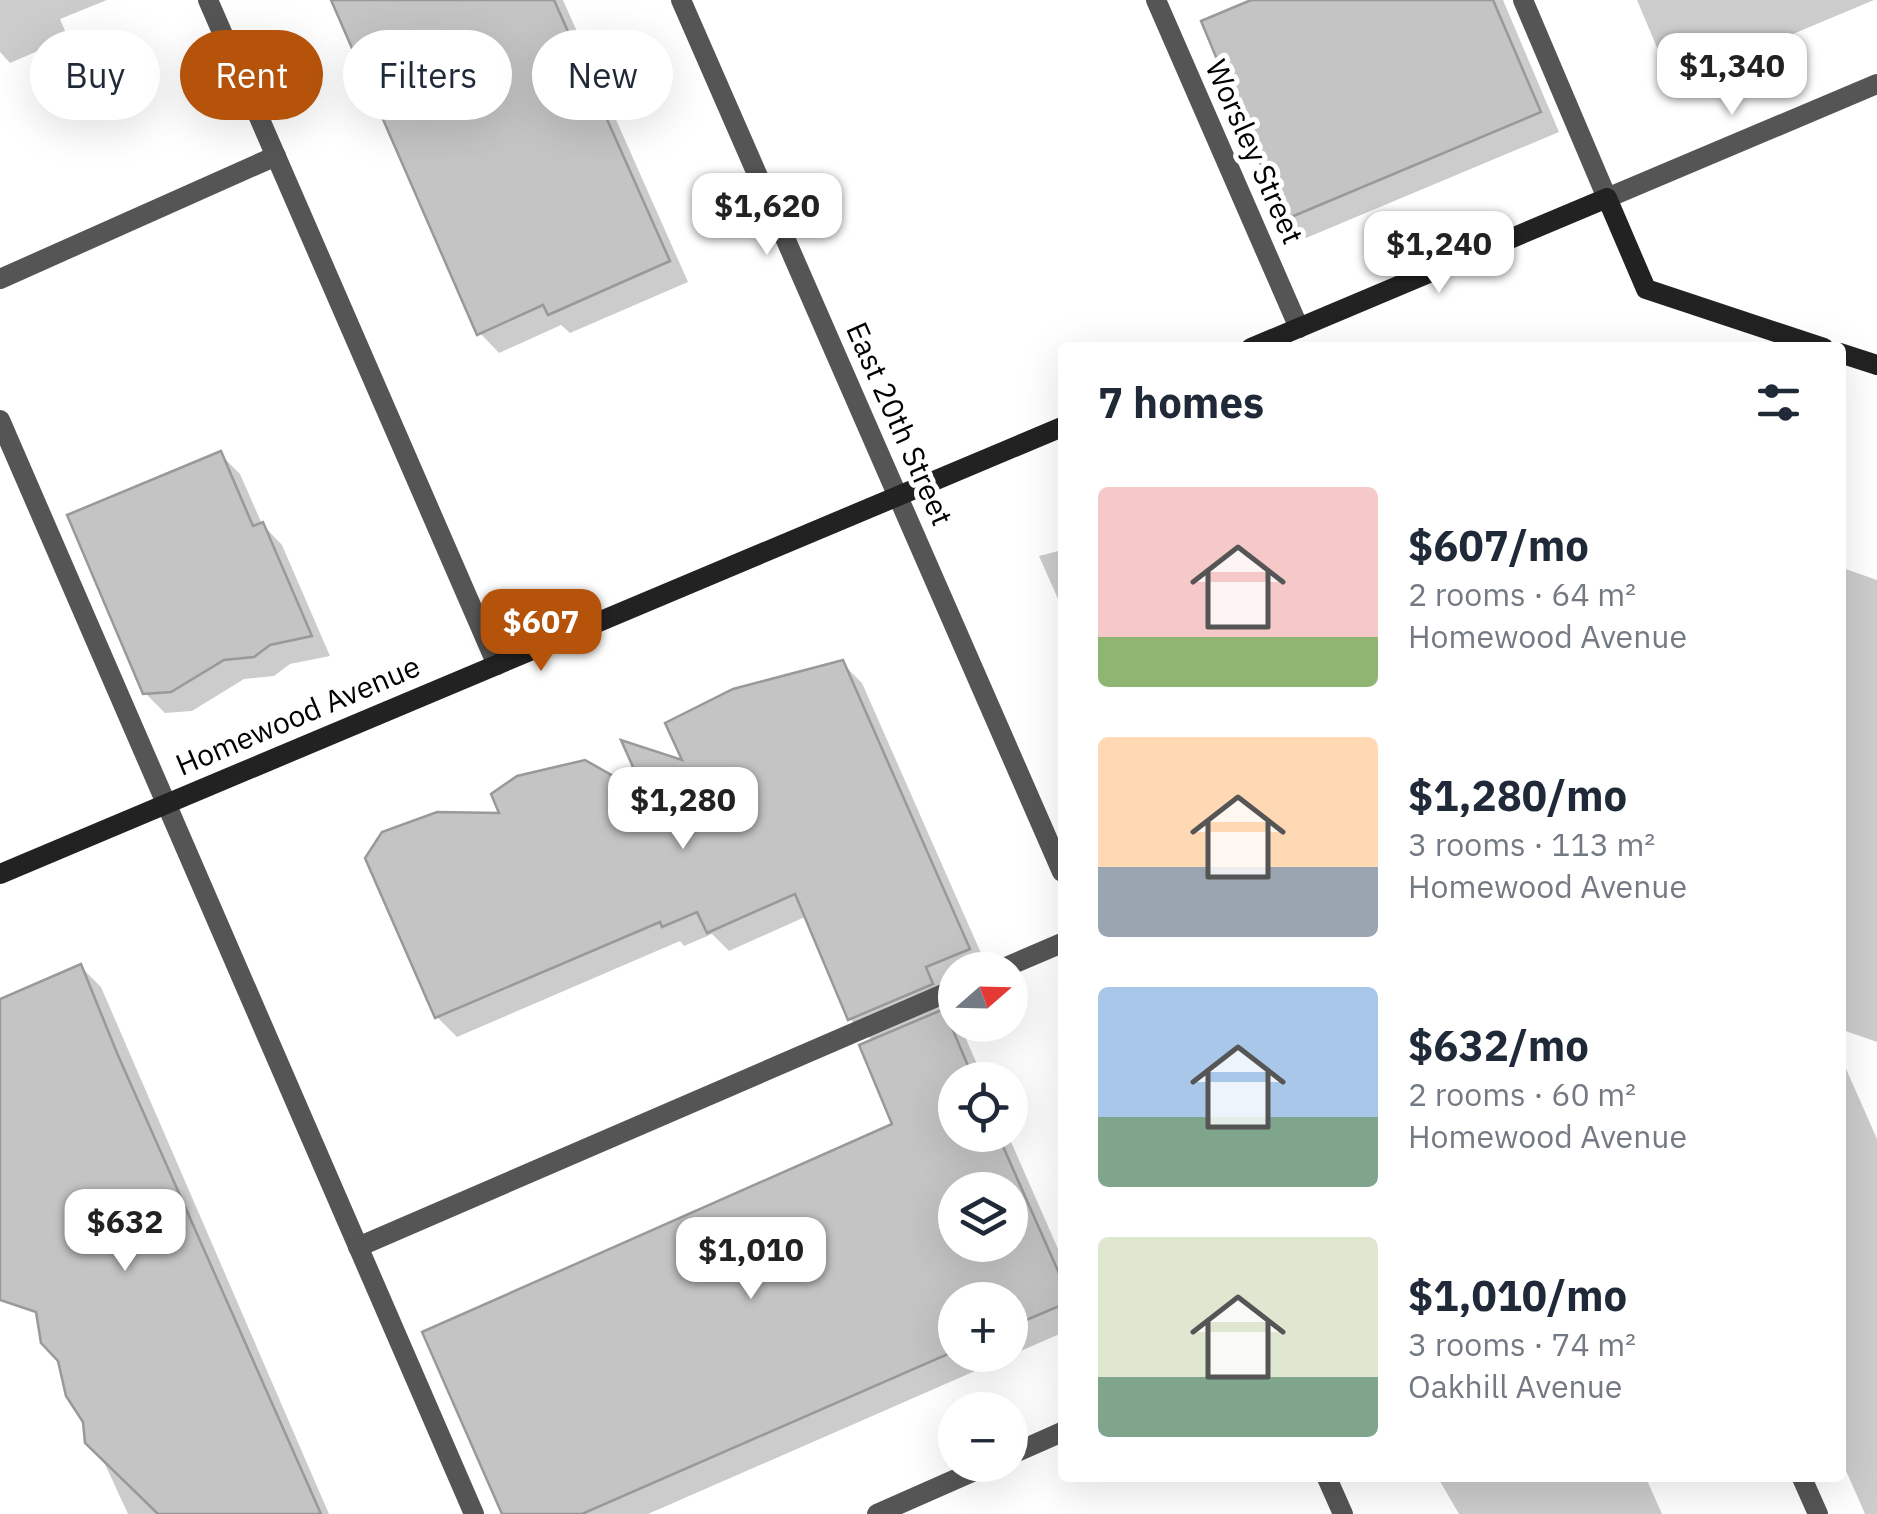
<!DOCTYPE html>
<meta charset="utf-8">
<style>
body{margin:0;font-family:"IBM Plex Sans",sans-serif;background:#f6f6f7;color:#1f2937;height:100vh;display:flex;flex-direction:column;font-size:38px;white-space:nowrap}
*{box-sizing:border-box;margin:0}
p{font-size:32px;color:#747a83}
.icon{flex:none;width:55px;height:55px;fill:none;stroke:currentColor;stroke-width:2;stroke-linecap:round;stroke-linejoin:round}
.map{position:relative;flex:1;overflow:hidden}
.side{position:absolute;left:1058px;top:342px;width:788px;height:1140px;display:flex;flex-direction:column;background:#fff;border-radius:10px;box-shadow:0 10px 40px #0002}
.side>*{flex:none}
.top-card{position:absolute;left:30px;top:30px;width:878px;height:90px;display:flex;gap:20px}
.needle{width:65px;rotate:70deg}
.buttons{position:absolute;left:938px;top:952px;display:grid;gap:20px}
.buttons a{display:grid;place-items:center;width:90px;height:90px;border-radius:50%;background:#fff;box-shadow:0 10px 40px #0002;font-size:50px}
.price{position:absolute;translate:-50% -85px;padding:0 22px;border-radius:20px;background:#fff;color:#222;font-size:32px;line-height:65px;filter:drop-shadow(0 2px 5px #0008)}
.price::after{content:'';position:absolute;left:50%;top:60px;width:30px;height:22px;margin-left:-15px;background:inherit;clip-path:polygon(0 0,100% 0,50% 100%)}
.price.current{background:#b45309;color:#fff}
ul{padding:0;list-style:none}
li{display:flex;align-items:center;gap:30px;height:250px;padding:0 40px}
li span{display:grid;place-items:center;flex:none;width:280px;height:200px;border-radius:10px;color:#555}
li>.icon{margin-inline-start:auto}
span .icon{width:120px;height:120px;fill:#fffc;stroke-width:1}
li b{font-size:42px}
h2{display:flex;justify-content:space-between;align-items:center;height:120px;padding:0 40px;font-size:42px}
.pill{padding:0 35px;border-radius:45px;background:#fff;box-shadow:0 10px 40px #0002;font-size:35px;line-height:90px}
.pill.current{background:#b45309;color:#fff}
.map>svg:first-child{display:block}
.shadow{fill:#0003;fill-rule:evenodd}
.building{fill:#c4c4c4;stroke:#999;stroke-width:2.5;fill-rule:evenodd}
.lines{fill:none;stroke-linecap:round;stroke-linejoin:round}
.lane{stroke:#555;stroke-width:20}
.street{stroke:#555;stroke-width:20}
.secondary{stroke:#222;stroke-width:20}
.labels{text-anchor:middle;stroke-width:10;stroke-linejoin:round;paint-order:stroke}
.street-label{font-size:30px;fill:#000;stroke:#fff}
</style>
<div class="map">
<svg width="1877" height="1514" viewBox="0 0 1877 1514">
<rect width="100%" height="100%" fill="#fff"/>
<g class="shadow">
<polygon points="0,0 107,0 60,19 68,38 10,63 0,52"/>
<polygon points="333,0 563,0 688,282 570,333 561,325 499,353 480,333"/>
<polygon points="1325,0 1503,0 1559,132 1306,238 1287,219"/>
<polygon points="1637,0 1874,0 1700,73 1691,64 1678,70 1658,50"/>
<polygon points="220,454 240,474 262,524 282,545 330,656 290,664 274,676 244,679 192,711 165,713 145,693"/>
<polygon points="1062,550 1062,608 1039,556"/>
<polygon points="1840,567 1877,580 1877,1042 1840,1029"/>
<path d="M842,663L862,683L988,969L955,970V983L944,988L951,1004L940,1009L963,1032L984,1080H955V1135H1008L1062,1258V1333L648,1514H504L896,1125L874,1042L850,1019L807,916L729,951L712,934L684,946L680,941L457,1037L437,1017L503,816L650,800L687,764ZM955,1190H1010V1245H955ZM955,1300H1010V1355H955Z"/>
<polygon points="81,967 101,987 329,1514 128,1514 85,1421 0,1224 0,1002"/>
<polygon points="1840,1055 1877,1139 1877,1514 1865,1514 1840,1457"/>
<polygon points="1438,1478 1646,1478 1662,1514 1459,1514"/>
</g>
<g class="building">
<polygon points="331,0 554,0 670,261 548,315 543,305 477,335"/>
<polygon points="1251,0 1493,0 1541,112 1284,220 1201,21"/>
<polygon points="221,451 253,526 263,522 312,636 270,645 254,657 224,660 171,692 143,694 67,515"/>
<polygon points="843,660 970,949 926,967 933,984 848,1020 795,894 707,933 697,912 662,927 660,922 435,1018 365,858 382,832 437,812 499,813 491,794 517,776 585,760 645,794 621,740 682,760 665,723 733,689"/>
<polygon points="81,964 117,1053 321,1514 158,1514 85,1443 83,1422 66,1396 58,1361 41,1343 36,1312 0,1300 0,999"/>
<path d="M944,1009L974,1080H955V1135H998L1062,1280V1305L1010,1327V1300H955V1351L582,1514H502L422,1332L892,1124L859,1045ZM955,1190H1010V1245H955Z"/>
</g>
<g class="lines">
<g class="lane">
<polyline points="208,0 497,665"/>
<polyline points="1156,0 1299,328"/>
<polyline points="1523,0 1607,198"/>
<polyline points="0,279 276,156"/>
<polyline points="0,420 474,1514"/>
<polyline points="999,970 1062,943"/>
<polyline points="358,1247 955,989"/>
<polyline points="1802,1478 1818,1514"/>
</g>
<g class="street">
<polyline points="681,0 1062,872"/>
<polyline points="1607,198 1877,84"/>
<polyline points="1010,1455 1062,1432"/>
<polyline points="1327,1478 1343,1514"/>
<polyline points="877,1514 988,1465"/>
</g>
<g class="secondary">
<polyline points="1251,348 1607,198 1646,289 1824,348"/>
<polyline points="1840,353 1877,365"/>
<polyline points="0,874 1062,427"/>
</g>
</g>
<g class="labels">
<g class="street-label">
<text transform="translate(1254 152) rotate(66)" y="10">Worsley Street</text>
<text transform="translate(899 424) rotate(66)" y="10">East 20th Street</text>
<text transform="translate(298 716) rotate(-23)" y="10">Homewood Avenue</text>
</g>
</g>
</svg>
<div class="buttons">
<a><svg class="needle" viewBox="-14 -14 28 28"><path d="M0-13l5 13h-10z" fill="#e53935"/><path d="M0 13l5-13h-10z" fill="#747a83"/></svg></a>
<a><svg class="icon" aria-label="locate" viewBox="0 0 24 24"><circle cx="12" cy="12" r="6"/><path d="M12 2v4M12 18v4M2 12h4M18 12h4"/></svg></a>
<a><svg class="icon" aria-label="layers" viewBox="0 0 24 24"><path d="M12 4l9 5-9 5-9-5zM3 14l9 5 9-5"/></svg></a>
<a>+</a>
<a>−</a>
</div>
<b class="price" style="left:1732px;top:118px">$1,340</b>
<b class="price" style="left:767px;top:258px">$1,620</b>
<b class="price" style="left:1439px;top:296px">$1,240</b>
<b class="price current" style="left:541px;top:674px">$607</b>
<b class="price" style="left:683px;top:852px">$1,280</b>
<b class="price" style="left:125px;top:1274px">$632</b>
<b class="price" style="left:751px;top:1302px">$1,010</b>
<div class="top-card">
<a class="pill">Buy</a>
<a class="pill current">Rent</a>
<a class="pill">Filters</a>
<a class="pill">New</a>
</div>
<section class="side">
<h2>7 homes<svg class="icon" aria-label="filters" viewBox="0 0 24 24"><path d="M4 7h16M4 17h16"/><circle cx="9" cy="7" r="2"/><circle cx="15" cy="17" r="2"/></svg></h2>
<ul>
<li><span style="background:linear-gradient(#f6c9c9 75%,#8fb573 0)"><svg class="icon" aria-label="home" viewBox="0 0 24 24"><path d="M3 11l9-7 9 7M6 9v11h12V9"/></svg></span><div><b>$607/mo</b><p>2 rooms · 64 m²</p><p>Homewood Avenue</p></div></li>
<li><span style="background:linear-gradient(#ffd9b3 65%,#9aa5b1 0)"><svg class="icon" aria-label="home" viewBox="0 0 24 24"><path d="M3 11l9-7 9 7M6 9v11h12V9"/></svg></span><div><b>$1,280/mo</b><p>3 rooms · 113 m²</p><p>Homewood Avenue</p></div></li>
<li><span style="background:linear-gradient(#a9c7e8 65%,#7fa58c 0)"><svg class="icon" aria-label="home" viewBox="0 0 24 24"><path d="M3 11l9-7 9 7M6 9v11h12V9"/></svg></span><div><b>$632/mo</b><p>2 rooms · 60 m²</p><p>Homewood Avenue</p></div></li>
<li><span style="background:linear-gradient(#dfe7d0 70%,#7fa58c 0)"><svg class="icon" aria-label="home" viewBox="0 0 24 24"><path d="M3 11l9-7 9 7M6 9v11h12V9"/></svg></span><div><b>$1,010/mo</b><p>3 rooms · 74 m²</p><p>Oakhill Avenue</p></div></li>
</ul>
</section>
</div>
